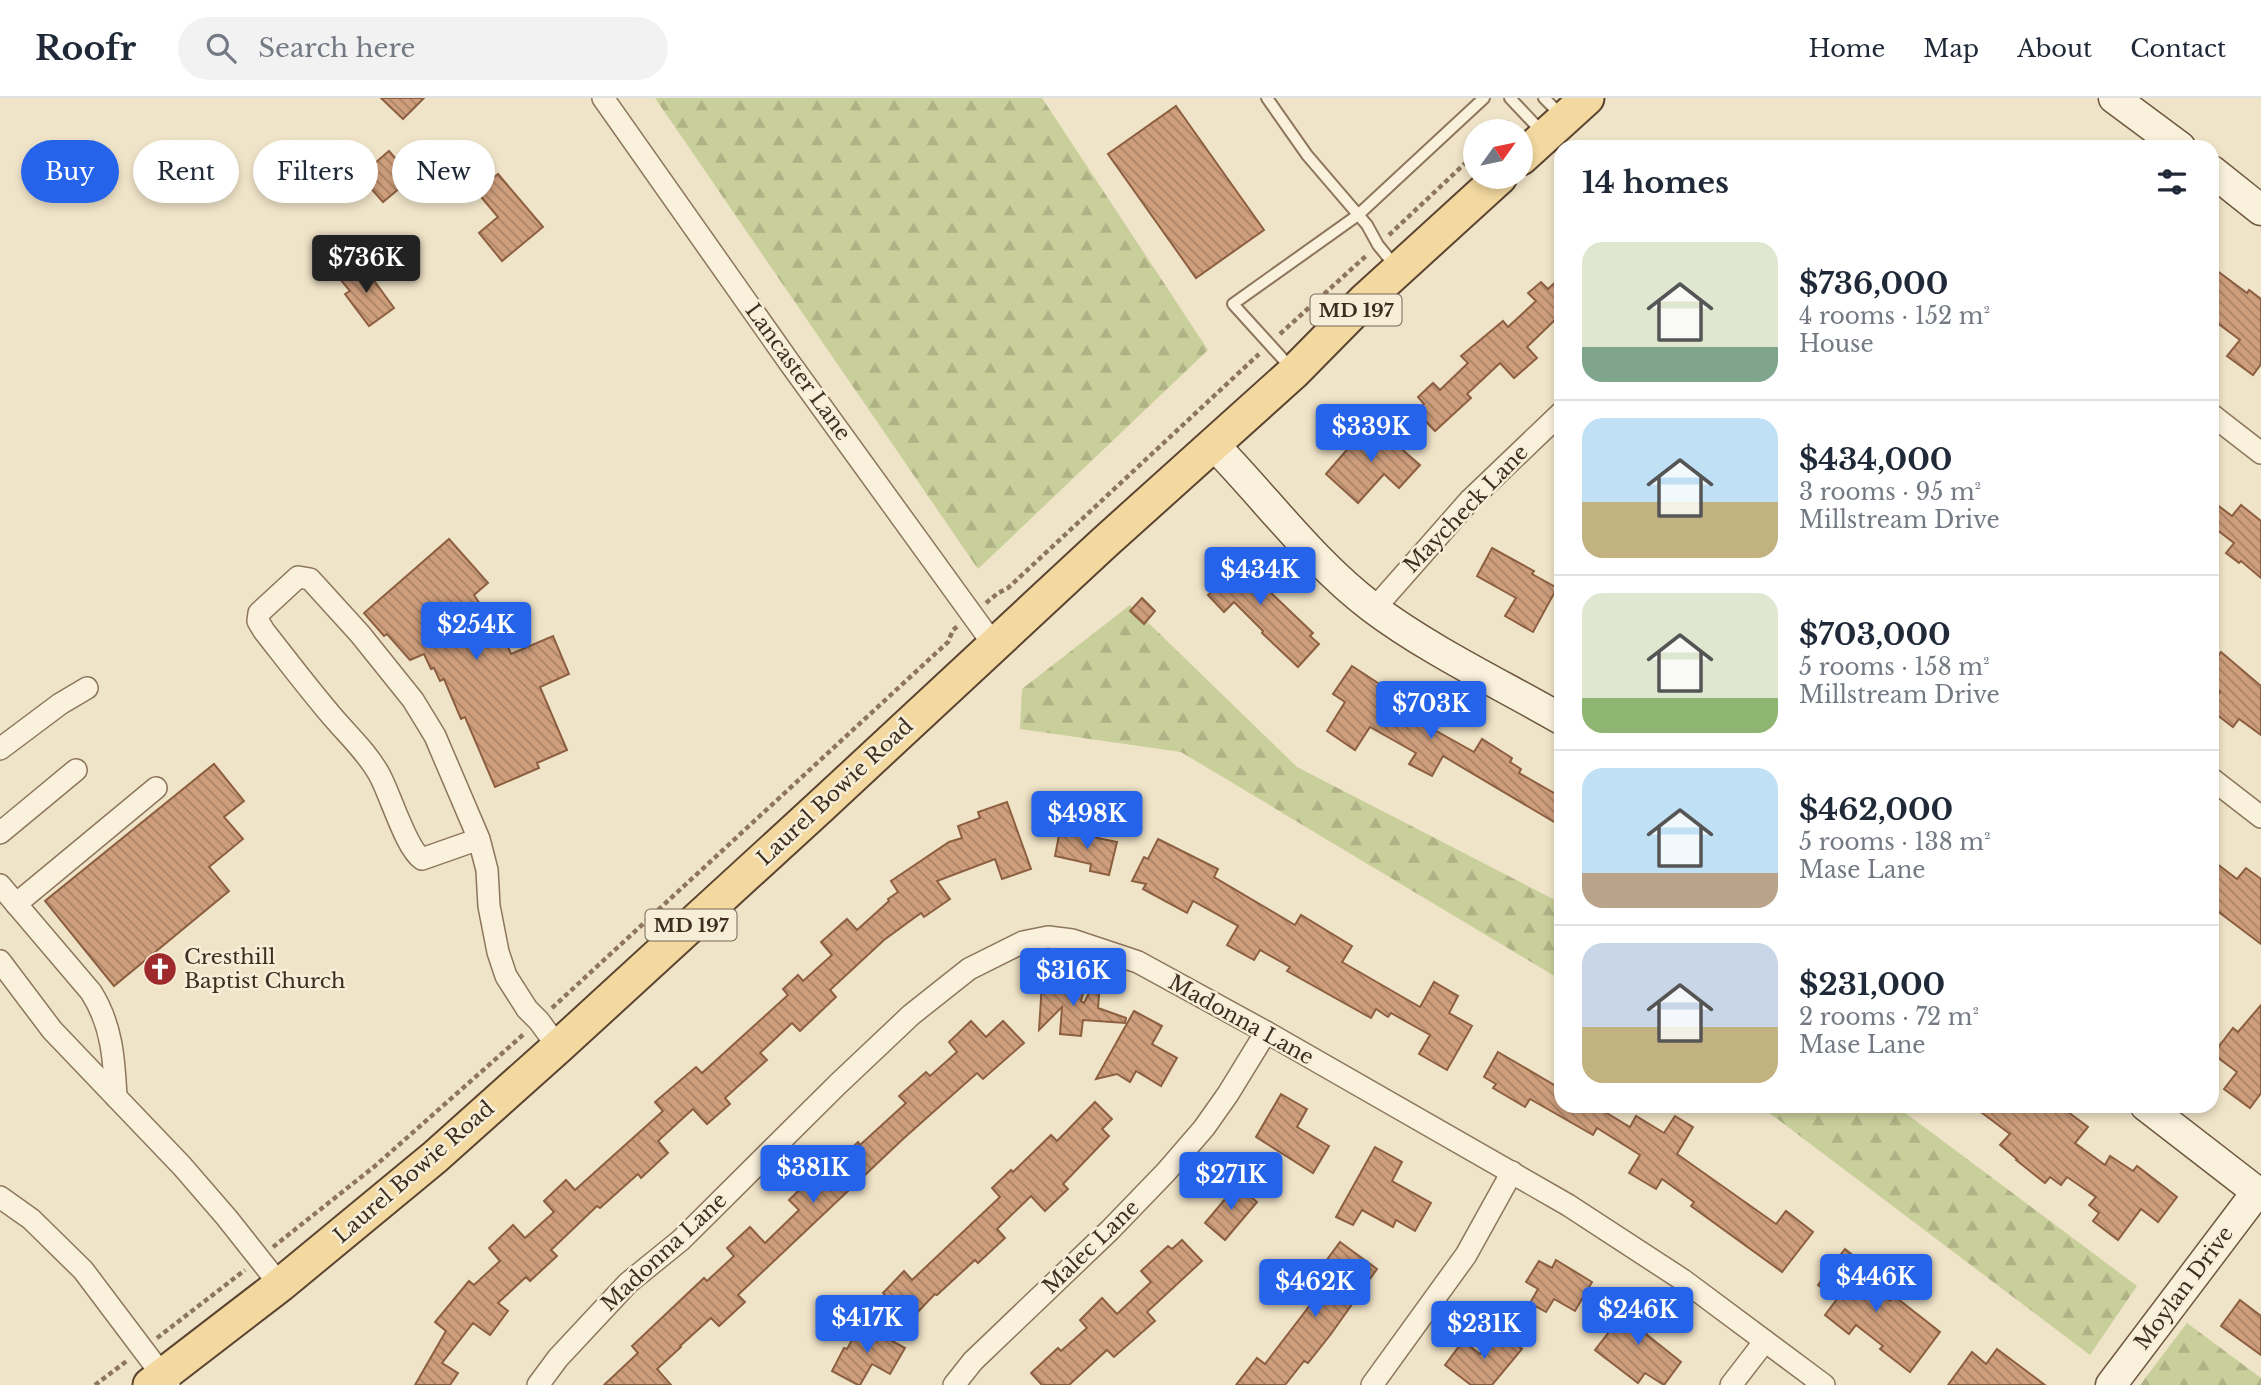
<!DOCTYPE html>
<meta charset="utf-8">
<style>
body{margin:0;font-family:"Libre Baskerville",serif;background:#f2f2f3;color:#1f2937;height:100vh;display:flex;flex-direction:column;font-size:26px;white-space:nowrap}
*{box-sizing:border-box;margin:0}
p{font-size:23px;color:#747a83}
.icon{flex:none;width:38px;height:38px;fill:none;stroke:currentColor;stroke-width:2;stroke-linecap:round;stroke-linejoin:round}
.map{position:relative;flex:1;overflow:hidden}
.side{position:absolute;left:1554px;top:42px;width:665px;height:973px;display:flex;flex-direction:column;background:#fff;border-radius:21px;box-shadow:0 4px 10px #0003}
.side>*{flex:none}
.hud{position:absolute;left:21px;top:42px;width:665px;height:63px;display:flex;gap:14px}
.needle{width:46px;rotate:57deg}
.buttons{position:absolute;left:1463px;top:21px;display:grid;gap:14px}
.buttons a{display:grid;place-items:center;width:70px;height:70px;border-radius:50%;background:#fff;box-shadow:0 4px 10px #0003;font-size:35px}
.price{position:absolute;translate:-50% -60px;padding:0 16px;border-radius:7px;background:#2563eb;color:#fff;font-size:23px;line-height:46px;filter:drop-shadow(0 2px 4px #0008)}
.price::after{content:'';position:absolute;left:50%;top:42px;width:21px;height:16px;margin-left:-10px;background:inherit;clip-path:polygon(0 0,100% 0,50% 100%)}
.price.active{background:#222;color:#fff}
ul{padding:0;list-style:none}
li{display:flex;align-items:center;gap:21px;height:175px;padding:0 28px}
li+li{border-top:2px solid #e0e1e3}
li span{display:grid;place-items:center;flex:none;width:196px;height:140px;border-radius:21px;color:#555}
li>.icon{margin-inline-start:auto}
span .icon{width:84px;height:84px;fill:#fffc;stroke-width:1}
li b{font-size:30px}
h2{display:flex;justify-content:space-between;align-items:center;height:84px;padding:0 28px;font-size:30px}
.tag{padding:0 24px;border-radius:32px;background:#fff;box-shadow:0 4px 10px #0003;font-size:24px;line-height:63px}
.tag.active{background:#2563eb;color:#fff}
header{display:flex;align-items:center;gap:42px;box-sizing:border-box;height:98px;padding:0 35px;background:#fff;border-bottom:2px solid #e0e1e3}
header strong{font-size:33px}
nav{display:flex;gap:38px;margin-inline-start:auto;font-size:24px}
.search{width:490px;height:63px;background:#f2f2f3;display:flex;align-items:center;gap:18px;box-sizing:border-box;padding:0 24px;border-radius:38px;color:#747a83;font-size:26px}
.map>svg:first-child{display:block}
.forest{fill:url(#forest-firs)}
.building{fill:url(#building-back-hatch);stroke:#8d5f41;stroke-width:2}
.lines{fill:none;stroke-linecap:round;stroke-linejoin:round}
.lane-casing{stroke:#8d765c;stroke-width:14}
.street-casing{stroke:#8d765c;stroke-width:24}
.secondary-casing{stroke:#6f573f;stroke-width:33}
.primary-casing{stroke:#5b4430;stroke-width:37}
.path{stroke:#8d765c;stroke-width:4.5;stroke-dasharray:5 3.5;stroke-linecap:butt}
.lane{stroke:#faf1dc;stroke-width:10}
.street{stroke:#faf1dc;stroke-width:21}
.secondary{stroke:#faf1dc;stroke-width:30}
.primary{stroke:#f3d9a0;stroke-width:33}
.labels{text-anchor:middle;stroke-width:5;stroke-linejoin:round;paint-order:stroke}
.shield{fill:#f7eed8;stroke:#756857;stroke-width:2}
.shield-label{font-size:19px;font-weight:bold;fill:#3d2e20}
.street-label{font-size:21px;fill:#3d2e20;stroke:#f7eed8}
.poi-label{font-size:21px;fill:#3d2e20;stroke:#f7eed8;text-anchor:start}
</style>
<header>
<strong>Roofr</strong>
<div class="search"><svg class="icon" aria-label="search" viewBox="0 0 24 24"><circle cx="10" cy="10" r="6"/><path d="M15 15l6 6"/></svg>Search here</div>
<nav><a>Home</a><a>Map</a><a>About</a><a>Contact</a></nav>
</header>
<div class="map">
<svg width="2261" height="1287" viewBox="0 0 2261 1287">
<defs>
<pattern id="forest-firs" width="22" height="20" patternUnits="userSpaceOnUse" patternTransform="scale(1.75)"><rect width="22" height="20" fill="#c9cf9b"/><path d="M5 1l3.5 6h-7zM16 11l3.5 6h-7z" fill="#aeb285"/></pattern>
<pattern id="building-back-hatch" width="6" height="6" patternUnits="userSpaceOnUse" patternTransform="scale(1.75)"><rect width="6" height="6" fill="#cf9f7d"/><path d="M-1 5l2 2M0 0l6 6M5-1l2 2" fill="none" stroke="#a98266"/></pattern>
</defs>
<rect width="100%" height="100%" fill="#f0e4c8"/>
<g class="forest">
<polygon points="655,0 1042,0 1208,252 978,471"/>
<polygon points="1130,507 1297,669 1561,805 1561,882 1181,654 1020,631 1022,591"/>
<polygon points="1760,1008 1896,1008 2137,1188 2090,1257"/>
<polygon points="2187,1225 2261,1280 2261,1287 2140,1287"/>
</g>
<g class="building">
<polygon points="381,0 424,0 403,21"/>
<polygon points="1176,8 1264,132 1196,180 1108,56"/>
<polygon points="389,53 412,80 383,104 362,80 369,74 367,72"/>
<polygon points="498,76 543,129 502,163 479,135 498,119 477,94"/>
<polygon points="362,166 394,210 369,228 345,196 350,193 340,181"/>
<polygon points="2212,169 2247,195 2249,192 2261,201 2261,266 2253,277 2227,258 2240,242 2212,221"/>
<polygon points="1561,179 1561,216 1527,249 1537,260 1514,280 1500,265 1467,296 1471,300 1435,333 1416,313 1424,306 1418,299 1433,285 1440,292 1468,265 1461,258 1503,223 1508,229 1536,203 1528,195 1541,184 1548,191"/>
<polygon points="1371,324 1420,367 1399,390 1384,376 1358,405 1326,376"/>
<polygon points="2212,403 2232,418 2241,407 2261,423 2261,480 2241,463 2239,465 2226,455 2234,445 2212,428"/>
<polygon points="449,441 488,485 474,497 492,524 497,522 511,556 553,538 569,576 540,589 567,652 537,665 539,670 495,689 465,619 461,621 444,581 440,583 434,570 431,571 424,556 410,562 387,536 384,538 364,515"/>
<polygon points="1230,450 1269,491 1268,492 1313,535 1310,538 1319,546 1298,569 1262,535 1263,533 1234,504 1224,514 1208,497 1219,487 1206,473"/>
<polygon points="1492,450 1534,473 1532,476 1557,490 1533,534 1505,518 1516,500 1477,478"/>
<polygon points="1142,500 1155,513 1144,526 1130,513"/>
<polygon points="2221,554 2261,588 2261,637 2239,621 2233,629 2212,613 2212,604 2220,594 2212,587 2212,566"/>
<polygon points="1352,568 1381,587 1377,593 1406,613 1415,597 1442,612 1431,630 1474,654 1482,641 1512,660 1510,664 1521,671 1519,675 1561,699 1561,728 1443,658 1432,678 1409,666 1416,655 1370,629 1355,652 1327,633 1345,604 1333,596"/>
<polygon points="214,666 244,703 224,719 243,741 209,769 229,793 114,888 45,803"/>
<polygon points="1007,704 1031,771 1002,781 995,761 937,783 950,801 924,819 921,815 884,842 830,892 836,899 800,933 792,925 760,955 767,962 725,1000 730,1006 707,1026 693,1011 658,1043 668,1055 641,1080 638,1076 600,1110 597,1108 551,1152 557,1158 530,1183 526,1179 498,1205 508,1213 490,1237 473,1225 442,1265 458,1275 450,1287 415,1287 446,1233 435,1224 469,1183 474,1187 500,1163 489,1150 513,1127 525,1140 554,1114 544,1103 566,1082 575,1092 663,1013 655,1004 696,969 702,975 788,897 783,891 798,877 803,883 832,857 821,844 847,821 857,832 889,803 888,801 898,794 891,783 949,744 962,740 958,728 980,720 978,714"/>
<polygon points="1060,732 1117,744 1109,777 1090,773 1091,766 1055,758"/>
<polygon points="1158,741 1218,771 1214,779 1295,827 1301,817 1352,848 1342,864 1420,909 1434,884 1458,898 1449,915 1472,928 1447,972 1419,956 1430,937 1391,915 1388,919 1376,911 1371,920 1287,873 1290,869 1260,852 1254,862 1227,847 1238,828 1193,803 1187,815 1143,791 1146,786 1132,783 1144,759 1148,761"/>
<polygon points="2212,762 2237,781 2246,770 2261,781 2261,846 2212,809"/>
<polygon points="1101,872 1098,910 1126,920 1125,925 1083,922 1081,938 1060,936 1062,909 1039,932 1042,885 1063,886 1062,894 1083,895 1081,903 1084,905"/>
<polygon points="2261,907 2261,995 2250,1010 2224,991 2237,974 2213,956 2233,930 2238,934"/>
<polygon points="1134,913 1162,928 1152,946 1177,960 1161,988 1136,973 1130,984 1117,976 1096,981"/>
<polygon points="971,923 986,939 1003,923 1024,945 983,981 977,975 903,1041 738,1197 745,1204 719,1228 711,1220 680,1248 681,1249 657,1271 671,1287 604,1287 638,1255 632,1248 704,1180 707,1183 734,1158 727,1150 750,1129 765,1145 799,1112 789,1102 816,1076 820,1080 858,1044 860,1047 906,1005 899,998 926,974 930,978 957,954 949,944"/>
<polygon points="1498,954 1561,991 1561,1008 1595,1008 1630,1029 1636,1018 1664,1035 1675,1018 1693,1029 1677,1056 1776,1126 1786,1113 1813,1134 1782,1174 1691,1108 1694,1104 1662,1081 1656,1091 1629,1075 1640,1057 1597,1030 1593,1037 1530,1001 1525,1009 1493,990 1496,986 1484,979"/>
<polygon points="1281,996 1307,1011 1297,1029 1329,1048 1313,1075 1256,1039"/>
<polygon points="1095,1004 1112,1021 1102,1031 1109,1038 1063,1086 1068,1091 1045,1113 1031,1098 997,1131 1005,1140 978,1165 975,1162 937,1197 935,1196 910,1222 883,1195 904,1173 912,1182 1000,1099 992,1090 1011,1072 1013,1074 1051,1037 1057,1043"/>
<polygon points="1973,1008 2060,1008 2088,1029 2075,1045 2105,1067 2110,1058 2133,1073 2137,1068 2177,1099 2158,1124 2141,1111 2118,1142 2093,1123 2099,1115 2089,1107 2096,1099 2067,1079 2061,1087 2050,1079 2045,1085 2016,1062 2017,1061 2000,1047 2010,1036"/>
<polygon points="1375,1049 1402,1064 1392,1083 1431,1105 1415,1133 1396,1122 1393,1129 1362,1112 1353,1127 1336,1119"/>
<polygon points="1237,1087 1257,1104 1225,1142 1205,1125"/>
<polygon points="1182,1142 1202,1163 1147,1214 1155,1223 1114,1259 1107,1252 1069,1287 1042,1287 1031,1275 1058,1250 1061,1253 1087,1230 1080,1222 1102,1200 1117,1216 1151,1184 1141,1173 1168,1148 1172,1151"/>
<polygon points="1340,1144 1377,1171 1331,1236 1308,1265 1304,1263 1285,1287 1236,1287 1257,1260 1265,1266 1317,1198 1325,1186 1315,1178"/>
<polygon points="1845,1151 1865,1167 1856,1178 1890,1203 1894,1198 1940,1234 1910,1274 1880,1251 1883,1248 1856,1227 1849,1236 1825,1217 1837,1201 1818,1187"/>
<polygon points="1556,1162 1592,1184 1575,1213 1554,1201 1546,1214 1530,1205 1538,1191 1526,1184 1539,1163 1552,1170"/>
<polygon points="1634,1202 1658,1220 1646,1236 1681,1264 1664,1287 1645,1275 1638,1285 1595,1252"/>
<polygon points="2240,1202 2261,1218 2261,1257 2221,1228"/>
<polygon points="861,1226 905,1250 890,1276 872,1266 860,1287 858,1287 832,1273 844,1250 847,1251"/>
<polygon points="1498,1232 1522,1251 1492,1287 1471,1287 1445,1267 1463,1243 1480,1256"/>
<polygon points="1997,1251 2045,1287 1948,1287 1972,1254 1986,1266"/>
</g>
<g class="lines">
<g class="lane-casing">
<g id="lane">
<polyline points="1267,0 1307,57 1367,127 1378,147 1396,169"/>
<polyline points="1510,0 1544,36"/>
<polyline points="1544,0 1562,18"/>
<polyline points="1292,271 1233,206 1358,117 1484,0"/>
</g>
</g>
<g class="street-casing">
<g id="street">
<polyline points="603,0 789,264 994,547"/>
<polyline points="2212,317 2261,355"/>
<polyline points="1374,511 1470,402 1561,315"/>
<polyline points="0,651 60,606 87,590"/>
<polyline points="2212,681 2261,719"/>
<polyline points="0,735 76,672"/>
<path d="M479,741L422,761C406,751 390,695 379,676C367,654 347,636 331,617C308,590 286,561 264,533L258,523L259,515L298,479L310,481L360,536L413,602L435,638L479,741L487,772L489,808L498,854L506,878L527,911L539,923L558,949"/>
<path d="M0,787L91,894C112,927 114,961 116,999"/>
<polyline points="16,806 156,690"/>
<polyline points="0,863 52,932 182,1068 227,1120 280,1187"/>
<polyline points="0,1099 31,1121 83,1172 169,1286"/>
<polyline points="538,1287 558,1260 628,1185 681,1142 838,986 911,917 969,871 1023,844 1048,839 1072,842 1138,864 1266,934 1568,1107 1683,1182 1824,1287"/>
<polyline points="954,1287 973,1263 1110,1132 1166,1074 1204,1030 1228,996 1266,934"/>
<polyline points="1372,1287 1466,1157 1512,1074"/>
<polyline points="1731,1287 1765,1243"/>
</g>
</g>
<g class="secondary-casing">
<g id="secondary">
<polyline points="2114,0 2180,49"/>
<polyline points="2212,73 2261,112"/>
<path d="M1213,346C1266,400 1312,464 1373,510C1429,552 1500,586 1561,621"/>
<polyline points="2146,1008 2261,1097"/>
<polyline points="2111,1287 2257,1094"/>
</g>
</g>
<g class="primary-casing">
<g id="primary">
<polyline points="1521,60 1587,0"/>
<polyline points="150,1287 280,1187 435,1059 558,949 821,708 1104,445 1294,274 1364,203 1500,79"/>
</g>
</g>
<g class="path">
<polyline points="1500,33 1512,22"/>
<polyline points="1389,137 1475,56"/>
<polyline points="1280,236 1367,157"/>
<polyline points="986,505 998,495 1008,490 1259,256"/>
<polyline points="552,910 948,544 953,532 958,528"/>
<polyline points="273,1149 375,1068 525,935"/>
<polyline points="157,1240 245,1172"/>
<polyline points="95,1287 128,1262"/>
</g>
<use href="#lane" class="lane"/>
<use href="#street" class="street"/>
<use href="#secondary" class="secondary"/>
<use href="#primary" class="primary"/>
</g>
<defs>
<g id="church-disc" transform="scale(1.75)"><circle r="9.5" fill="#9e2a2b" stroke="#f7eed8"/><path d="M-1.2-6h2.4v3.5h3.3v2.4h-3.3V6h-2.4V-.1h-3.3v-2.4h3.3Z" fill="#fff"/></g>
</defs>
<g fill-rule="evenodd">
<use href="#church-disc" x="160" y="871"/>
</g>
<g class="labels">
<g class="shield">
<rect x="1310.5" y="196.5" width="91" height="31" rx="5"/>
<rect x="645.5" y="811.5" width="91" height="31" rx="5"/>
</g>
<g class="shield-label">
<text x="1356" y="219">MD 197</text>
<text x="691" y="834">MD 197</text>
</g>
<g class="street-label">
<text transform="translate(798 274) rotate(54)" y="7">Lancaster Lane</text>
<text transform="translate(1466 411) rotate(-46)" y="7">Maycheck Lane</text>
<text transform="translate(835 694) rotate(-43)" y="7">Laurel Bowie Road</text>
<text transform="translate(1241 922) rotate(29)" y="7">Madonna Lane</text>
<text transform="translate(414 1074) rotate(-41)" y="7">Laurel Bowie Road</text>
<text transform="translate(1091 1149) rotate(-44)" y="7">Malec Lane</text>
<text transform="translate(664 1154) rotate(-43)" y="7">Madonna Lane</text>
<text transform="translate(2184 1190) rotate(-53)" y="7">Moylan Drive</text>
</g>
<g class="poi-label">
<text x="184" y="866">Cresthill<tspan x="184" dy="24">Baptist Church</tspan></text>
</g>
</g>
</svg>
<div class="buttons">
<a><svg class="needle" viewBox="-14 -14 28 28"><path d="M0-13l5 13h-10z" fill="#e53935"/><path d="M0 13l5-13h-10z" fill="#747a83"/></svg></a>
</div>
<b class="price active" style="left:366px;top:197px">$736K</b>
<b class="price" style="left:1371px;top:366px">$339K</b>
<b class="price" style="left:1260px;top:509px">$434K</b>
<b class="price" style="left:476px;top:564px">$254K</b>
<b class="price" style="left:1431px;top:643px">$703K</b>
<b class="price" style="left:1087px;top:753px">$498K</b>
<b class="price" style="left:1073px;top:910px">$316K</b>
<b class="price" style="left:813px;top:1107px">$381K</b>
<b class="price" style="left:1231px;top:1114px">$271K</b>
<b class="price" style="left:1876px;top:1216px">$446K</b>
<b class="price" style="left:1315px;top:1221px">$462K</b>
<b class="price" style="left:1638px;top:1249px">$246K</b>
<b class="price" style="left:867px;top:1257px">$417K</b>
<b class="price" style="left:1484px;top:1263px">$231K</b>
<div class="hud">
<a class="tag active">Buy</a>
<a class="tag">Rent</a>
<a class="tag">Filters</a>
<a class="tag">New</a>
</div>
<section class="side">
<h2>14 homes<svg class="icon" aria-label="filters" viewBox="0 0 24 24"><path d="M4 7h16M4 17h16"/><circle cx="9" cy="7" r="2"/><circle cx="15" cy="17" r="2"/></svg></h2>
<ul>
<li><span style="background:linear-gradient(#dfe7d0 75%,#7fa58c 0)"><svg class="icon" aria-label="home" viewBox="0 0 24 24"><path d="M3 11l9-7 9 7M6 9v11h12V9"/></svg></span><div><b>$736,000</b><p>4 rooms · 152 m²</p><p>House</p></div></li>
<li><span style="background:linear-gradient(#bfe0f5 60%,#c2b280 0)"><svg class="icon" aria-label="home" viewBox="0 0 24 24"><path d="M3 11l9-7 9 7M6 9v11h12V9"/></svg></span><div><b>$434,000</b><p>3 rooms · 95 m²</p><p>Millstream Drive</p></div></li>
<li><span style="background:linear-gradient(#dfe7d0 75%,#8fb573 0)"><svg class="icon" aria-label="home" viewBox="0 0 24 24"><path d="M3 11l9-7 9 7M6 9v11h12V9"/></svg></span><div><b>$703,000</b><p>5 rooms · 158 m²</p><p>Millstream Drive</p></div></li>
<li><span style="background:linear-gradient(#bfe0f5 75%,#b9a48a 0)"><svg class="icon" aria-label="home" viewBox="0 0 24 24"><path d="M3 11l9-7 9 7M6 9v11h12V9"/></svg></span><div><b>$462,000</b><p>5 rooms · 138 m²</p><p>Mase Lane</p></div></li>
<li><span style="background:linear-gradient(#c9d6e8 60%,#c2b280 0)"><svg class="icon" aria-label="home" viewBox="0 0 24 24"><path d="M3 11l9-7 9 7M6 9v11h12V9"/></svg></span><div><b>$231,000</b><p>2 rooms · 72 m²</p><p>Mase Lane</p></div></li>
</ul>
</section>
</div>
